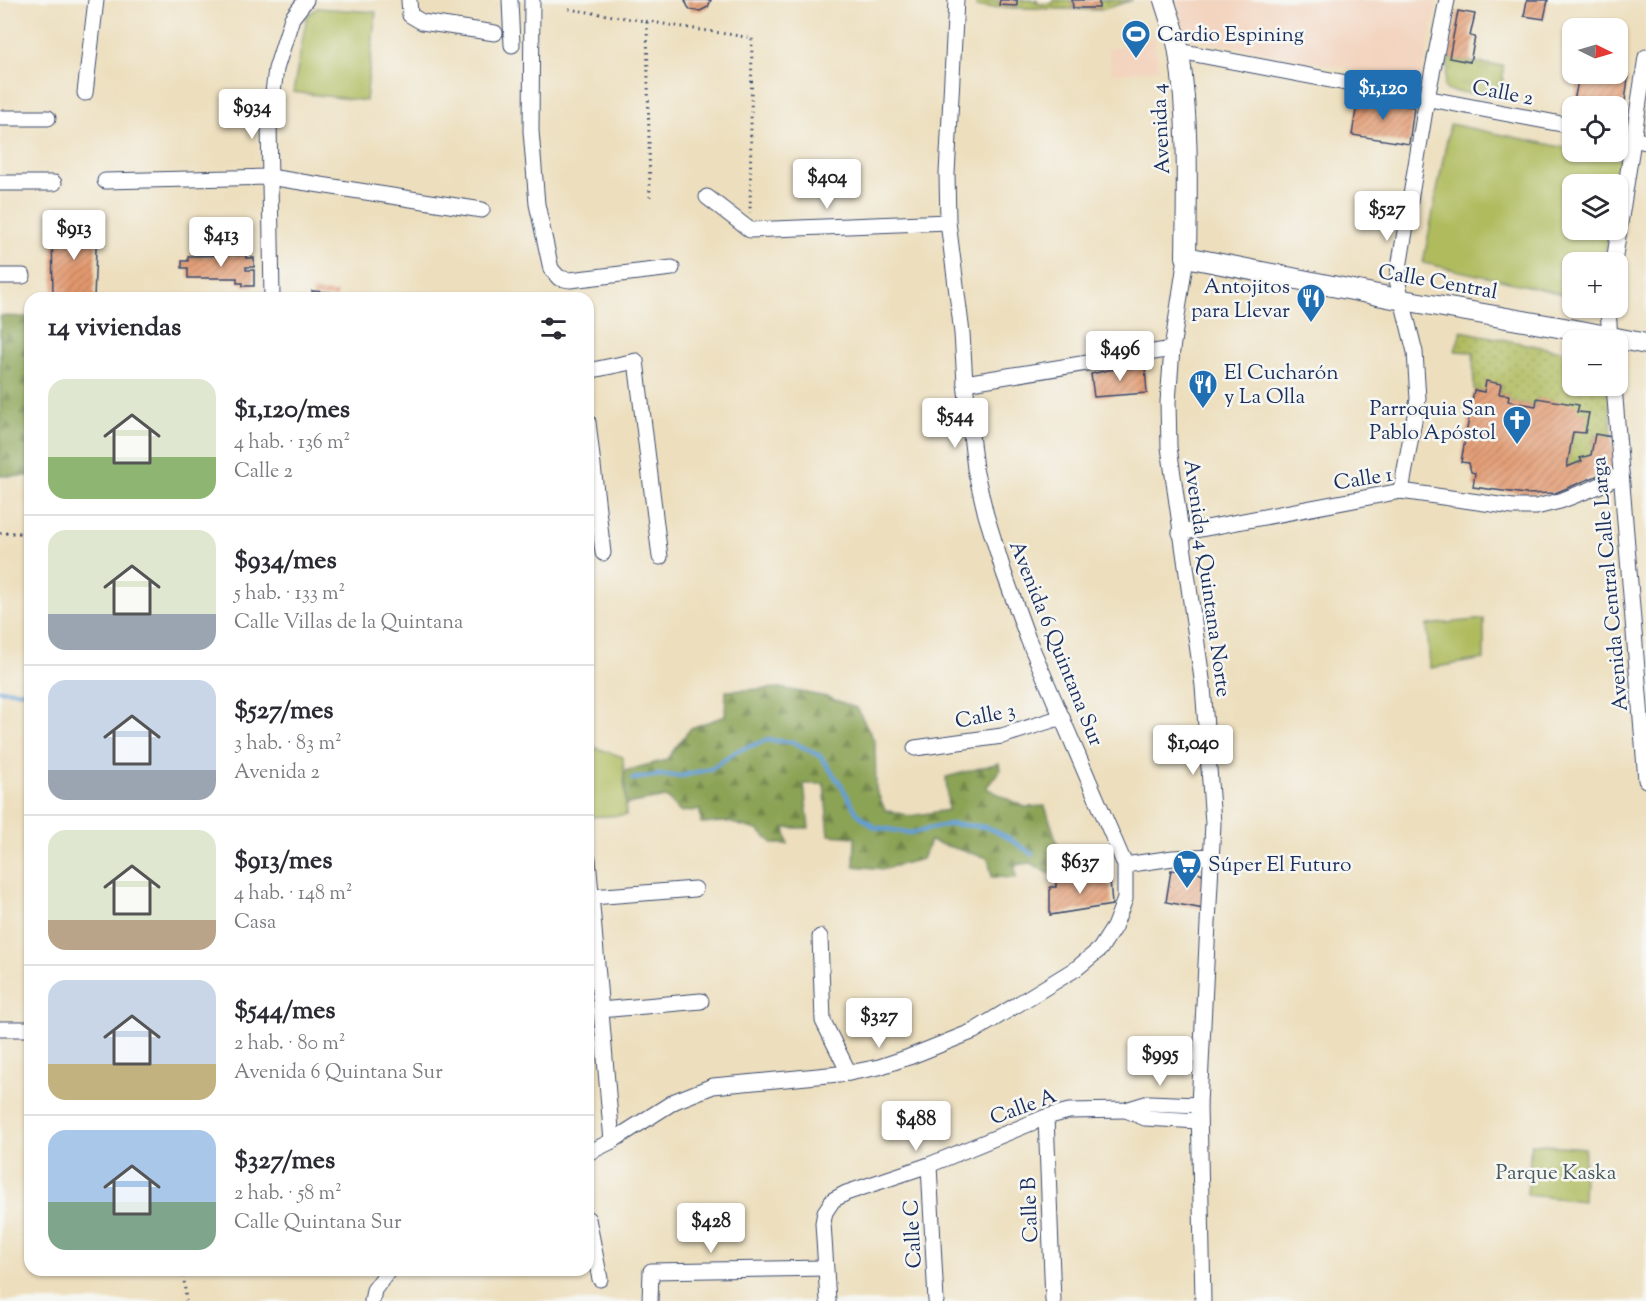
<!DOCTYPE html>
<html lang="es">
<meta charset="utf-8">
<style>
body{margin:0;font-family:"Sorts Mill Goudy",serif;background:#f2f2f3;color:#2b2b33;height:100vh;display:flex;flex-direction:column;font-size:22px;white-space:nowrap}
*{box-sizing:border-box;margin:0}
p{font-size:20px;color:#7c7c81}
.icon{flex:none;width:33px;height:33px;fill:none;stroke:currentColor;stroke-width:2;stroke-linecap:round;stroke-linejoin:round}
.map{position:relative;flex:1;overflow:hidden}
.sheet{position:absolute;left:24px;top:292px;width:570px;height:984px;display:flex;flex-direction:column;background:#fff;border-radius:18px;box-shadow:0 2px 4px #0004}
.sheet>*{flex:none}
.needle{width:39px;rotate:95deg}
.controls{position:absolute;left:1562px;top:18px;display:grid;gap:12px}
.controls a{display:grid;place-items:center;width:66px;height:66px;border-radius:12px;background:#fff;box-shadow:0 2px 4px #0004;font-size:30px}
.price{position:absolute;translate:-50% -51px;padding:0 14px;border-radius:6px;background:#fff;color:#222;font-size:20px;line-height:39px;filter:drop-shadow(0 2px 3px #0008)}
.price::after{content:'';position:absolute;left:50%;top:36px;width:18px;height:14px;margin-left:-9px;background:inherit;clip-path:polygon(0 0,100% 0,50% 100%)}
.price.current{background:#1f6fb2;color:#fff}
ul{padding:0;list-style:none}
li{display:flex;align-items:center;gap:18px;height:150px;padding:0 24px}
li+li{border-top:2px solid #e1e1e2}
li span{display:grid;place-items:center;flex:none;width:168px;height:120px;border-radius:18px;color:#555}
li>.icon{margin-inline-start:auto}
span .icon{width:72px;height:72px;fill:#fffc;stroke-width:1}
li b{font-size:26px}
h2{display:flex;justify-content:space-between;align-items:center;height:72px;padding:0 24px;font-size:26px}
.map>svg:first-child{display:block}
.built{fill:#f3d4bf}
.grass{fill:url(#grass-tufts);stroke:#65755e;stroke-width:1.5}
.forest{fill:url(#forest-firs);stroke:#536959;stroke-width:1.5}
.park{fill:#afbb5d;stroke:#65755e;stroke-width:1.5}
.garden{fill:url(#garden-dots);stroke:#65755e;stroke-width:1.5}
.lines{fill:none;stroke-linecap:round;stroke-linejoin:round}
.stream{stroke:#649fd4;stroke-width:4.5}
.building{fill:url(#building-hatch)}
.minor-casing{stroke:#3a496c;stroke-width:17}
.major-casing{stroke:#3a496c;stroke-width:22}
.path{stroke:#3a496c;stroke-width:3;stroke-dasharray:1.5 4.5;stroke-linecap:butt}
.minor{stroke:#fff;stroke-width:15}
.major{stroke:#fff;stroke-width:20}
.labels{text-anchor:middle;stroke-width:5;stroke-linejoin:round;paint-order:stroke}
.poi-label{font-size:21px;fill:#1b2f5e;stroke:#f6f6f2;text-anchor:start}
.street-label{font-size:21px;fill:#1b2f5e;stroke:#f6f6f2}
.park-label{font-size:21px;fill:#47595e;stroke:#f6f6f2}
</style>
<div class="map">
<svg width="1646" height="1301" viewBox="0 0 1646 1301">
<defs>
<pattern id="grass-tufts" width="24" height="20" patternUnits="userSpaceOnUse" patternTransform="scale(1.5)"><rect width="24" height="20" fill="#afbb5d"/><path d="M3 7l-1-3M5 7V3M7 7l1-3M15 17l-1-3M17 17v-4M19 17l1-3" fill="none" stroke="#8e9850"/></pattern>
<pattern id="forest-firs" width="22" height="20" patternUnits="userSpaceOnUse" patternTransform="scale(1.5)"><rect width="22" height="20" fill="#8ba354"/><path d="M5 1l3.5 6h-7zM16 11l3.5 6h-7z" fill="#718549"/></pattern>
<pattern id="garden-dots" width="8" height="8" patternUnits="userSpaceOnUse" patternTransform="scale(1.5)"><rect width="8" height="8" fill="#afbb5d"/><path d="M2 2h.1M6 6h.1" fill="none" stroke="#8e9850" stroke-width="1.8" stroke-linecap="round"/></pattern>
<pattern id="building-hatch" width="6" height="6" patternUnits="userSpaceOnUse" patternTransform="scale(1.5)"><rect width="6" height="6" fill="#e3986d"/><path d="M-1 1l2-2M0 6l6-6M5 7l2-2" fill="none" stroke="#b77c5d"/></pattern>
</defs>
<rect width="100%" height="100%" fill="#f6f6f2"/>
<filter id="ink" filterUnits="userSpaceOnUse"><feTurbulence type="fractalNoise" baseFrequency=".0167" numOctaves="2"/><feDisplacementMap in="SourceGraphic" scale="12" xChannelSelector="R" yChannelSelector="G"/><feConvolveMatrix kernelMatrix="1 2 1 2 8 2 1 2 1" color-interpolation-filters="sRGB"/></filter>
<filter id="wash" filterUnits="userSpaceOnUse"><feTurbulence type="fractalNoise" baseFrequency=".008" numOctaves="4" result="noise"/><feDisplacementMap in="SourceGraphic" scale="24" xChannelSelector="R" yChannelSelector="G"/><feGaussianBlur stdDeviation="1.35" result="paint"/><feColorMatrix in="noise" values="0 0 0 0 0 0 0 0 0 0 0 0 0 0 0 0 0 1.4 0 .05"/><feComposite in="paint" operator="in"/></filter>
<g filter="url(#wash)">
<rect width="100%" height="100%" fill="#eddfbe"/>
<g class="built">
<polygon points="1176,0 1437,0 1421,82 1187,38"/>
<polygon points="1154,37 1159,69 1112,74 1108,49"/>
</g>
<polygon class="grass" points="1449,58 1470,62 1503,66 1503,97 1448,91 1444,87"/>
<g class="forest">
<polygon points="0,316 30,317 30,476 0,476"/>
<polygon points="780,688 827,697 857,708 875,742 876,789 885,810 910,816 948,810 946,777 999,763 1000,770 986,788 1025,807 1045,806 1068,876 1054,876 1030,863 1015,865 1016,878 992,877 988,858 930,841 922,859 883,869 854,866 855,837 829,835 824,784 804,784 809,828 785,828 788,844 774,844 757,830 728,822 701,823 700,810 680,812 666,797 626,804 624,771 666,760 691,728 725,716 726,691"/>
</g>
<g class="park">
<polygon points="317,8 376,12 366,101 293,92 307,16"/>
<polygon points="1450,124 1572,149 1572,152 1587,152 1620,158 1616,184 1572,184 1572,230 1609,230 1604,262 1572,262 1572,296 1423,263"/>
<polygon points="1484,619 1484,659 1430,668 1427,625"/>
<polygon points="588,745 623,757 626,815 588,817"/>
<polygon points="1531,1144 1585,1148 1583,1201 1527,1195"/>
</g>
<g class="garden">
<polygon points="977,0 1000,0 1000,5 1017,6 1017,0 1037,0 1038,4 1053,4 1053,0 1072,0 1073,8 1099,8 1099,0 1133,0 1101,10 976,7"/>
<polygon points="1461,331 1572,353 1572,386 1609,386 1612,437 1595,434 1591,455 1581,458 1582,461 1567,467 1573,432 1588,413 1577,412 1537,398 1536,406 1508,401 1509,395 1499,394 1501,384 1484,392 1474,390 1473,352 1455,351"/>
</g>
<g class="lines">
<g class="stream">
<polyline points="0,690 30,692"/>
<polyline points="632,779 659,775 681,776 710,769 737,751 767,740 793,742 820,756 841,785 857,813 874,827 911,833 951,824 986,827 1007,837 1032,854"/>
</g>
</g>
<g id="blocks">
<g class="building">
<polygon points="685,0 711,0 708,7 700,11 691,10 688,7"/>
<polygon points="1000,0 1017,0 1017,6 999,5"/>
<polygon points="1072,0 1099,0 1099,8 1073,8"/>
<polygon points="1527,0 1548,0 1544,19 1524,16"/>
<polygon points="1458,11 1475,14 1470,36 1475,37 1470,62 1449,58"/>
<polygon points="1579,76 1628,78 1622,125 1617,124 1617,106 1573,106"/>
<polygon points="1358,98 1414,107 1409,144 1352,135"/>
<polygon points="97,225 94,298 53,298 52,226"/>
<polygon points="246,255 246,258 254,258 254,267 246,267 246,270 254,270 254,286 243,286 243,283 237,283 237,278 188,278 188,268 182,268 182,261 188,261 188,256"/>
<polygon points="312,291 337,293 337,298 312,298"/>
<polygon points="1145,367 1147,393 1094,397 1091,374 1108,370"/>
<polygon points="1486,381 1501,384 1499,394 1509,395 1508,401 1536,406 1537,398 1579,405 1577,412 1589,413 1585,433 1573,432 1567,467 1582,461 1580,458 1591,455 1595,434 1612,437 1616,468 1555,493 1526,494 1473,487 1475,473 1471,472 1469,463 1461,462 1474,390 1484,392"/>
<polygon points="1171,870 1201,873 1207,879 1204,909 1166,902"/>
<polygon points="1110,879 1112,905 1050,915 1050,887 1056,887 1056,880"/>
</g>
</g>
</g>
<g filter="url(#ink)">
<use href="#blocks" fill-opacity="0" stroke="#3a496c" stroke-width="1.5"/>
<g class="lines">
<g class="minor-casing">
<g id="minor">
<polyline points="409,0 410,15 422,22 495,33"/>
<polyline points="510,0 512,45"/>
<polyline points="532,0 531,131 537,204 551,269 559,278 570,280 672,268"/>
<polyline points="1179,51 1572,126"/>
<polyline points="85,93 96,0"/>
<polyline points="0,118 48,118"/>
<polyline points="1617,135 1646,142"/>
<polyline points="105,181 269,177 482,210"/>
<polyline points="0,183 54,183"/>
<polyline points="707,197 750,230 948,222"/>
<polyline points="1186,257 1172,349 1168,402 1169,447 1203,686 1213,823 1199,1105 1203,1301"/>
<polyline points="1614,262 1646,57"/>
<polyline points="0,276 23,276"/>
<polyline points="272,298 269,123 276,69 292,18 306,0"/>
<polyline points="1608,308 1610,340"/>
<polyline points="588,371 636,361 660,557"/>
<polyline points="965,383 1172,349"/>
<polyline points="1614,386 1646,780"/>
<polyline points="588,422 603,553"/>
<polyline points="1401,491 1418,399 1415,352 1397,280 1427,98 1447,0"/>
<polyline points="1180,533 1401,491 1513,507 1536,507 1560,501 1594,488 1621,475"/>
<polyline points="915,748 1002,736 1062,717"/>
<polyline points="588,859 612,1141"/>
<polyline points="1125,865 1173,858 1212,856"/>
<polyline points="592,897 695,889"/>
<polyline points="820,937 823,1021 849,1073"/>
<polyline points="600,1010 701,1001"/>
<polyline points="0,1029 30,1029"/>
<polyline points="1126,1110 1145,1118 1199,1121"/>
<polyline points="1046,1117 1053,1301"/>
<polyline points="588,1153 612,1141 675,1101 713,1086 849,1073 879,1067 909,1057 974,1031 1077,968 1100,949 1114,927 1125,899 1125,865 1028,639 1004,573 986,515 975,469 965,383 962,333 948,222 947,174 956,0"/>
<polyline points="929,1165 936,1301"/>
<polyline points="588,1219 600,1279"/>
<polyline points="372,1301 374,1290 389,1270"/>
<polyline points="650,1301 651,1271 825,1268"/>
<polyline points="828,1301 823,1223 825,1212 833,1200 846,1193 929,1165 1046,1117 1069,1111 1126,1110 1149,1103 1199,1105"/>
</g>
</g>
<g class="major-casing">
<path id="major" d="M1164,0C1169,17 1177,36 1179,53C1189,120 1187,189 1186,257L1403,300L1581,331L1646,344"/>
</g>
<g class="path">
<polyline points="569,9 752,38 750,213"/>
<polyline points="647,22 650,197"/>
<polyline points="0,533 30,533"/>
<polyline points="183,1270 186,1301"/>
</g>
<use href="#minor" class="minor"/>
<use href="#major" class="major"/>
</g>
</g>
<defs>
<g id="stadium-pin" transform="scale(1.5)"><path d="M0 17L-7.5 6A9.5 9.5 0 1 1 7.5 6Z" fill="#1f6fb2" stroke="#f6f6f2"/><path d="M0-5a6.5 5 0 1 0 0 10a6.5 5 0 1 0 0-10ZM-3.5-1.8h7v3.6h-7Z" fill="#fff"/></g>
<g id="restaurant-pin" transform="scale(1.5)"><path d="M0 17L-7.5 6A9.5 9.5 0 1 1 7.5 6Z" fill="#1f6fb2" stroke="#f6f6f2"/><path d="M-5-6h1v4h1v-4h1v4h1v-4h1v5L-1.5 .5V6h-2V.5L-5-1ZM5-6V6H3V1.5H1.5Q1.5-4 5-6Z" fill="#fff"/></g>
<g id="church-pin" transform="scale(1.5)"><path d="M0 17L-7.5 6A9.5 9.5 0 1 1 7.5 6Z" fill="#1f6fb2" stroke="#f6f6f2"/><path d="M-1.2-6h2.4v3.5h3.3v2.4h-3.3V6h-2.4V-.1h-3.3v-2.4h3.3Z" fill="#fff"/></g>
<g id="supermarket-pin" transform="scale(1.5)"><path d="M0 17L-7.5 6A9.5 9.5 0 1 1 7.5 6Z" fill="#1f6fb2" stroke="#f6f6f2"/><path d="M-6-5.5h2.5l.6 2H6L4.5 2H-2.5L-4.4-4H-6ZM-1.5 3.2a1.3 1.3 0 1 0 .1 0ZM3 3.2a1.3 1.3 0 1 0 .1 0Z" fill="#fff"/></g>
</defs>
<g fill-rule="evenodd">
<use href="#stadium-pin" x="1136" y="34"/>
<use href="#restaurant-pin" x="1311" y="298"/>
<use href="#restaurant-pin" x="1203" y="384"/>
<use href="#church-pin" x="1517" y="420"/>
<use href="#supermarket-pin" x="1187" y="864"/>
</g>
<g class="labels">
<g class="poi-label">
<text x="1157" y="41">Cardio Espining</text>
<text x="1290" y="293" text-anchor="end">Antojitos<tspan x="1290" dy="24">para Llevar</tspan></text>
<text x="1224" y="379">El Cucharón<tspan x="1224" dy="24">y La Olla</tspan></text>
<text x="1496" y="415" text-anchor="end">Parroquia San<tspan x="1496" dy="24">Pablo Apóstol</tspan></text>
<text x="1208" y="871">Súper El Futuro</text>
</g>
<g class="street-label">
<text transform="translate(1503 92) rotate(11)" y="7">Calle 2</text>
<text transform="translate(1160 129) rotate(-93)" y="7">Avenida 4</text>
<text transform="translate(1438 281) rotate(10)" y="7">Calle Central</text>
<text transform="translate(1363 478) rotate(-9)" y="7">Calle 1</text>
<text transform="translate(1208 578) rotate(82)" y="7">Avenida 4 Quintana Norte</text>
<text transform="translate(1609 584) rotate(-95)" y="7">Avenida Central Calle Larga</text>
<text transform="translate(1057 643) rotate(68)" y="7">Avenida 6 Quintana Sur</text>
<text transform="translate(985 715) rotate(-11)" y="7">Calle 3</text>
<text transform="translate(1023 1106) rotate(-20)" y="7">Calle A</text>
<text transform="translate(1029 1210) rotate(-92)" y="7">Calle B</text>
<text transform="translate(912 1234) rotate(-93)" y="7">Calle C</text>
</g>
<g class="park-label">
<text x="1556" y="1179">Parque Kaska</text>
</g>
</g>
</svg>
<div class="controls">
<a><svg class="needle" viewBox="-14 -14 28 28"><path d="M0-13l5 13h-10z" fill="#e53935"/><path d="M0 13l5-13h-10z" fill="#7c7c81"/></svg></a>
<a><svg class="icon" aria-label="locate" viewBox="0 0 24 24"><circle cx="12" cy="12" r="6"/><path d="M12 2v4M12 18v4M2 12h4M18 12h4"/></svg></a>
<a><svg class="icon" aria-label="layers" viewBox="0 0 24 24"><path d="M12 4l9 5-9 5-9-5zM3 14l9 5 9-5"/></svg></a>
<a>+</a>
<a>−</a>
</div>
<b class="price current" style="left:1383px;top:121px">$1,120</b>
<b class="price" style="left:252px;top:140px">$934</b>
<b class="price" style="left:827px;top:210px">$404</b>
<b class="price" style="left:1387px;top:242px">$527</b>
<b class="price" style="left:74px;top:261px">$913</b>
<b class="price" style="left:221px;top:268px">$413</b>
<b class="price" style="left:1120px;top:382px">$496</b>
<b class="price" style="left:955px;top:449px">$544</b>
<b class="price" style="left:1193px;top:776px">$1,040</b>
<b class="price" style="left:1080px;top:895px">$637</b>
<b class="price" style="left:879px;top:1049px">$327</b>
<b class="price" style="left:1160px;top:1087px">$995</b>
<b class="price" style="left:916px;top:1152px">$488</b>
<b class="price" style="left:711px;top:1254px">$428</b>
<section class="sheet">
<h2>14 viviendas<svg class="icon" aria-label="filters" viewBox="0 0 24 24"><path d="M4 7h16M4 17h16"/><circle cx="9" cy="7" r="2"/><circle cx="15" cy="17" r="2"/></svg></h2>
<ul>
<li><span style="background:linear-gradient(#dfe7d0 65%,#8fb573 0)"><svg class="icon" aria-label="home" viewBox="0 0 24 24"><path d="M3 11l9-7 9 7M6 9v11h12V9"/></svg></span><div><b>$1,120/mes</b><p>4 hab. · 136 m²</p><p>Calle 2</p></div></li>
<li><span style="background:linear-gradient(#dfe7d0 70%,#9aa5b1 0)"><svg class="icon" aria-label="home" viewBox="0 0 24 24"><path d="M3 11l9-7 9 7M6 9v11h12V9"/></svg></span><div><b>$934/mes</b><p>5 hab. · 133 m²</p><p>Calle Villas de la Quintana</p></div></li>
<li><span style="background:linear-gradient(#c9d6e8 75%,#9aa5b1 0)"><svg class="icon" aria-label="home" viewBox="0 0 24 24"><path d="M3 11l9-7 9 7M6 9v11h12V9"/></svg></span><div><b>$527/mes</b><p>3 hab. · 83 m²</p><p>Avenida 2</p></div></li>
<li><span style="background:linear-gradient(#dfe7d0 75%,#b9a48a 0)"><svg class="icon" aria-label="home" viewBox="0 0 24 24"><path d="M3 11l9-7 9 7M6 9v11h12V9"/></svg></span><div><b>$913/mes</b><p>4 hab. · 148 m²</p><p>Casa</p></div></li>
<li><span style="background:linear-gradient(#c9d6e8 70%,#c2b280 0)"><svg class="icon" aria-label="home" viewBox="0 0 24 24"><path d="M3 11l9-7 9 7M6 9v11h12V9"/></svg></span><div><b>$544/mes</b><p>2 hab. · 80 m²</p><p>Avenida 6 Quintana Sur</p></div></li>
<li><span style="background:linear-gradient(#a9c7e8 60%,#7fa58c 0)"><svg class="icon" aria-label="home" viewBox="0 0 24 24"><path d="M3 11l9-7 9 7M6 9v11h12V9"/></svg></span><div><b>$327/mes</b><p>2 hab. · 58 m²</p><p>Calle Quintana Sur</p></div></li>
</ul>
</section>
</div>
